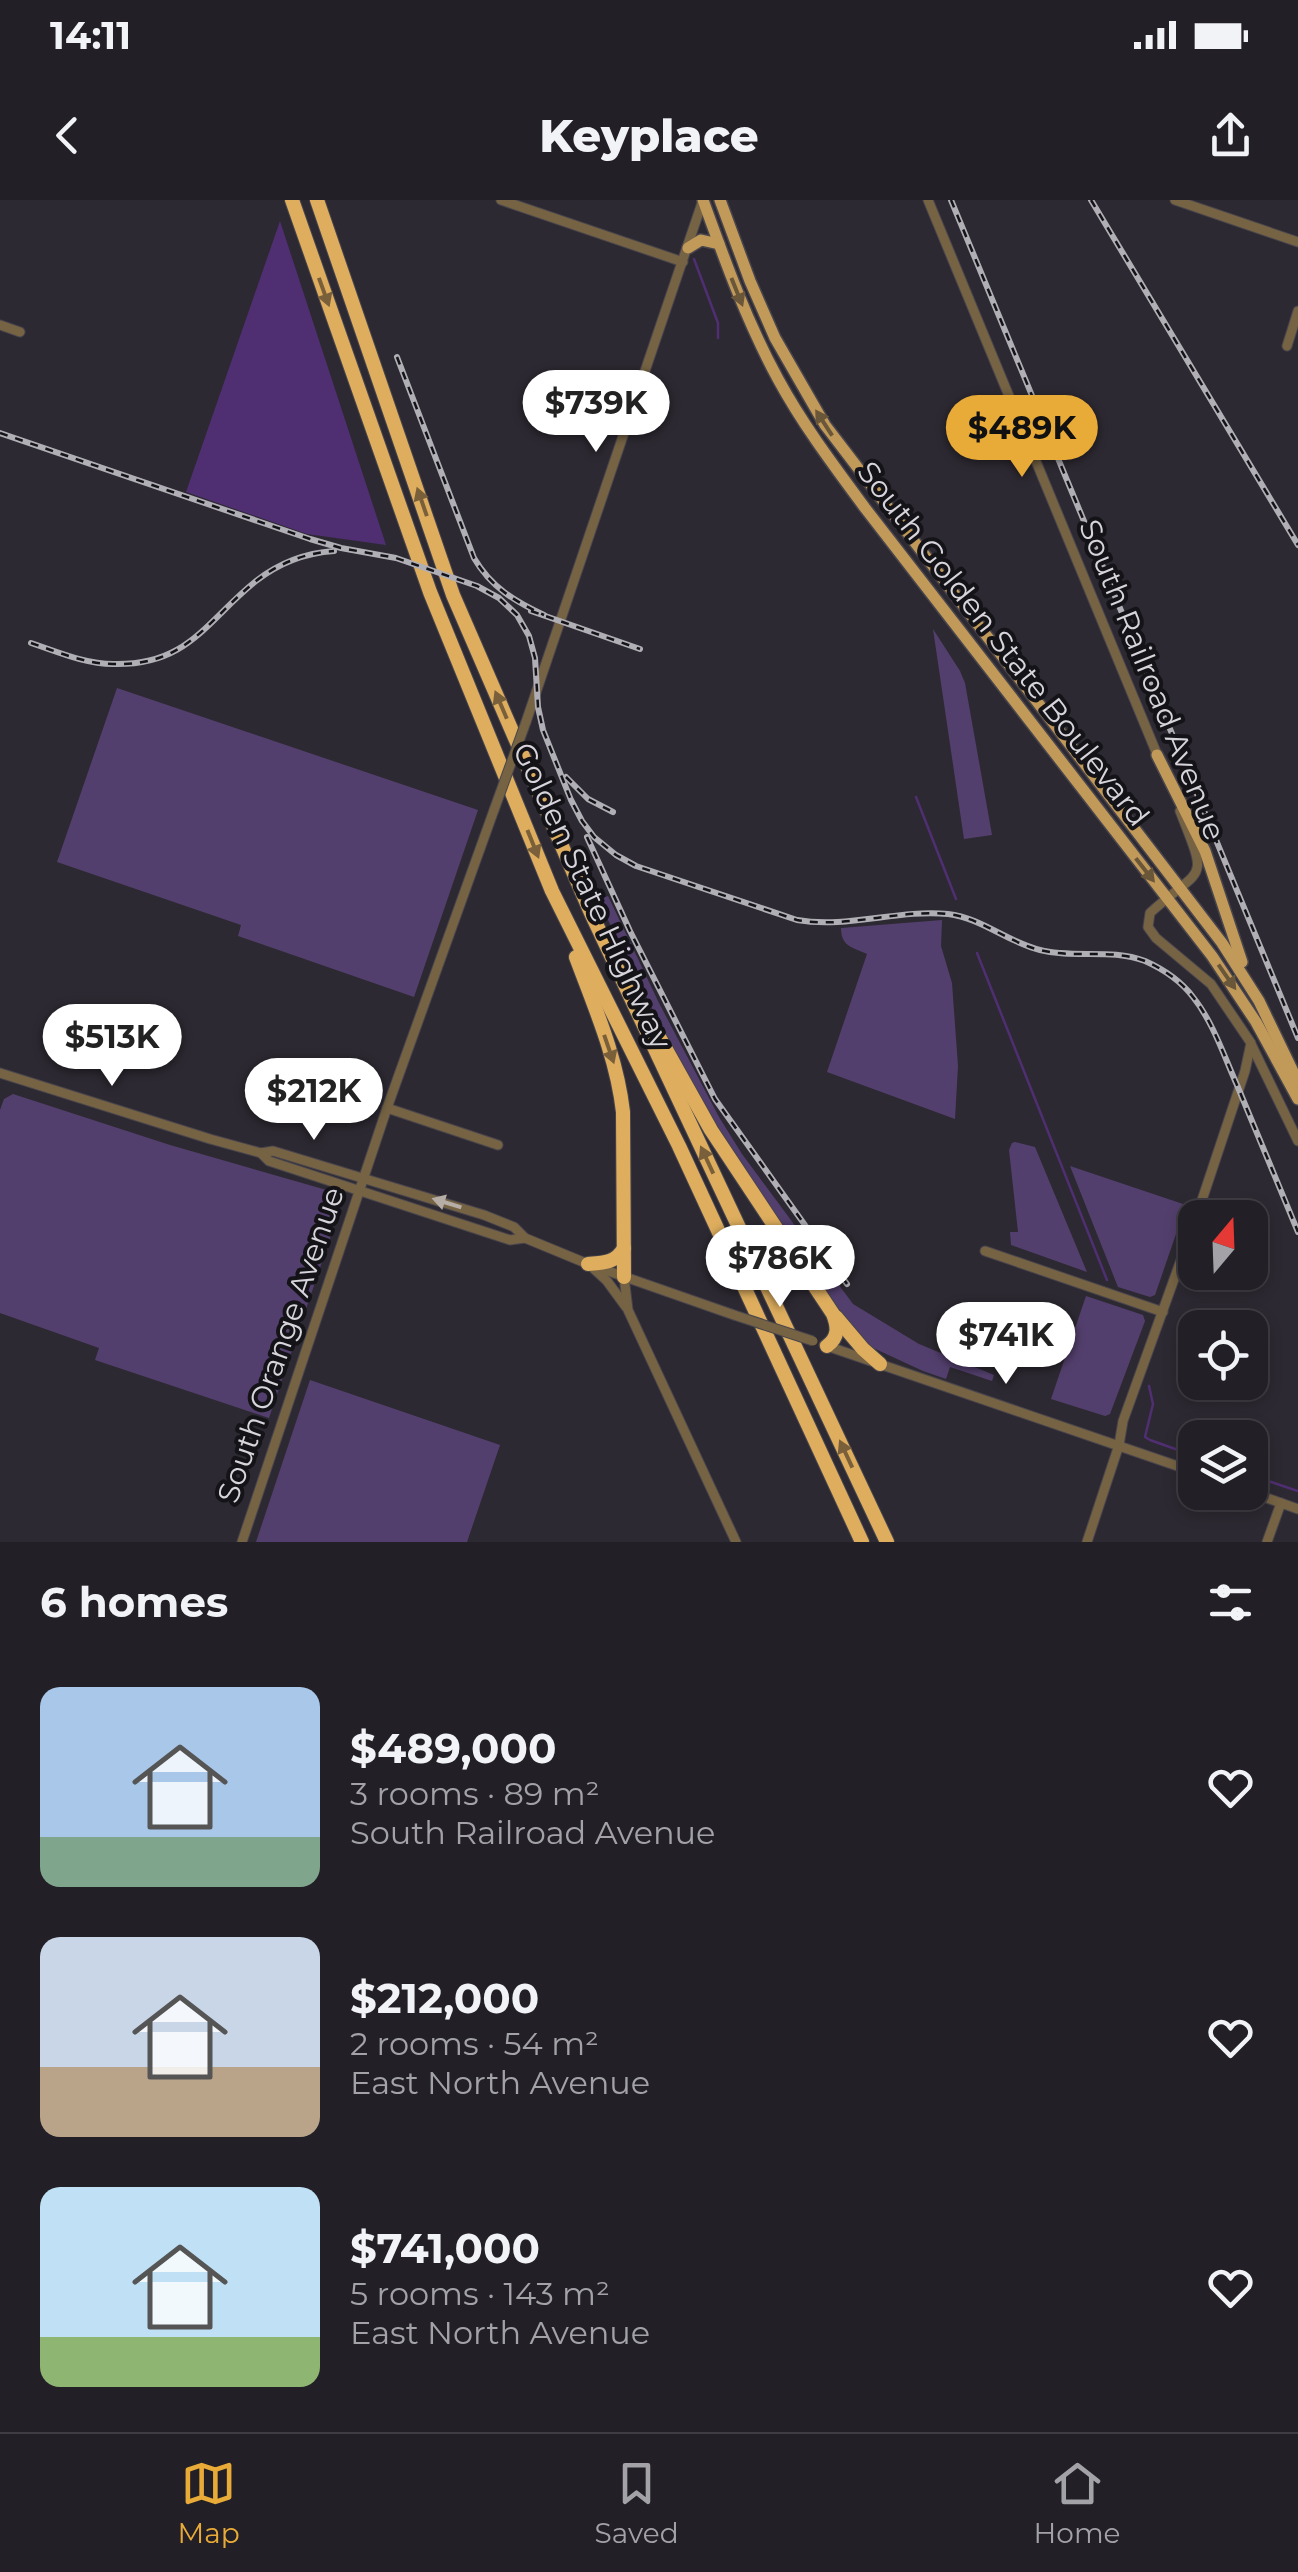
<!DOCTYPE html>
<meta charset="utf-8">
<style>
body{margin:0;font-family:Montserrat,sans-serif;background:#2e2c32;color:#f1f3f6;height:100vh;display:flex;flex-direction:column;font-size:38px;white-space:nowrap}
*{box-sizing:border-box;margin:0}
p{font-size:32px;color:#a2a2a7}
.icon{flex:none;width:55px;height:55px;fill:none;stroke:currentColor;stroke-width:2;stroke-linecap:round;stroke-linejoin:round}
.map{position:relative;height:1342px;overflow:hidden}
.side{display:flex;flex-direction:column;background:#221f26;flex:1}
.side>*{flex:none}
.needle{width:65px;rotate:19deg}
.fabs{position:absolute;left:1178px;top:1000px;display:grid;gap:20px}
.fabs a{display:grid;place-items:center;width:90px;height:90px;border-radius:20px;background:#221f26;box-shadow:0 5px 15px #0003,0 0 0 2px #3f3d43;font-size:50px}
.price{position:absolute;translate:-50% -85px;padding:0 22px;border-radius:35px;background:#fff;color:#222;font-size:32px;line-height:65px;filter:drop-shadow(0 2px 5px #0008)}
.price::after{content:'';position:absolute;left:50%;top:60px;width:30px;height:22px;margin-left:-15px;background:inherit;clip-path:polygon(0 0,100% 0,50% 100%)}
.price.current{background:#e9ab38;color:#111}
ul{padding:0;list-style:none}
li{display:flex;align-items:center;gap:30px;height:250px;padding:0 40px}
li span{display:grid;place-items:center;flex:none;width:280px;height:200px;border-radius:20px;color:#555}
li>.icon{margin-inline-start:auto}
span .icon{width:120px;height:120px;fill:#fffc;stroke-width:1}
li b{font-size:42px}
h2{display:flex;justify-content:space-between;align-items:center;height:120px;padding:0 40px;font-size:42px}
.status{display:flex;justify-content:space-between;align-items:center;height:70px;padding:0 50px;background:#221f26;direction:ltr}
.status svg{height:28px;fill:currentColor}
header{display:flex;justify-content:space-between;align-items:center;height:130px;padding:0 40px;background:#221f26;font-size:45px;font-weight:800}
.tabs{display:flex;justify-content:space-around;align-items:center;height:140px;border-top:2px solid #3f3d43;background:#221f26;font-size:28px;color:#a2a2a7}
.tabs a{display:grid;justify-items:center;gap:5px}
.tabs .current{color:#e9ab38}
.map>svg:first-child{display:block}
.green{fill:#533f6d}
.water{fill:#4f2f72}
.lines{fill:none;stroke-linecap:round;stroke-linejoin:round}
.stream{stroke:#4f2f72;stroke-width:2.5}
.minor-casing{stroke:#48454d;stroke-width:11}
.major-casing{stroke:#48454d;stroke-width:14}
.highway-casing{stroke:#48454d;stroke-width:16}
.minor{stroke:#766344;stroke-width:9}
.major{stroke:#c19958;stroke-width:11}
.highway{stroke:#deae5e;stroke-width:14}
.rail-casing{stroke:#b1afb6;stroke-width:6}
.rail{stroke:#141317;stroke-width:2.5;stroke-dasharray:8;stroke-linecap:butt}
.minor-bridge-casing{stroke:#48454d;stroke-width:11;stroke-linecap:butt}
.minor-bridge{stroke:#766344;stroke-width:9}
.oneway{fill:#79603a}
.oneway2{fill:#6a5638}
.oneway3{fill:#b5ada6}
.labels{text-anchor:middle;stroke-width:8;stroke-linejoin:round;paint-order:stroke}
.street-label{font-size:30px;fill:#d7d5db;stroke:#141317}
</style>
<div class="status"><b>14:11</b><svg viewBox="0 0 49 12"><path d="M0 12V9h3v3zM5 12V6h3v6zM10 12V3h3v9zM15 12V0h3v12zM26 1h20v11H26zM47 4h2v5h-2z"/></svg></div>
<header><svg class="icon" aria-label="back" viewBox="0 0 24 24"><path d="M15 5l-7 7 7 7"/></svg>Keyplace<svg class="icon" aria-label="share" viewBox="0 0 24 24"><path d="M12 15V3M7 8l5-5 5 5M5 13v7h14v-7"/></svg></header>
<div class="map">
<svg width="1298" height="1342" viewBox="0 0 1298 1342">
<rect width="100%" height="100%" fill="#2d2932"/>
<g class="green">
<polygon points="933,429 960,471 965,483 992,635 964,639"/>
<polygon points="117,488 478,610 414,797 238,736 241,725 57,662"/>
<polygon points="608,696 659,803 719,917 742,954 853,1104 919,1144 994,1175 992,1181 950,1167 946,1179 923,1171 869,1146 847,1121 734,959 672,848 598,700"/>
<path d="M942,720L941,746L952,783L958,866L955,919L827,872L867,754C853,747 841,747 841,728Z"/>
<polygon points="13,894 170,945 337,993 342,1003 269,1218 95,1160 99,1148 0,1113 0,910 4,899"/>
<polygon points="1015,942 1035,947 1087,1072 1011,1045 1010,1032 1018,1032 1009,950 1012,943"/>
<polygon points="1070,966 1186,1005 1155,1095 1150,1097 1118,1087"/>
<polygon points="1086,1096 1143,1115 1145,1121 1110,1214 1105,1216 1051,1199"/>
<polygon points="310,1180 500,1245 467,1342 256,1342"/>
</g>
<polygon class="water" points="280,21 386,345 307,334 186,292"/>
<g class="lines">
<g class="stream">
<polyline points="694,59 718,123 718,138"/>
<polyline points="916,597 956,699"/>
<polyline points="977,753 1107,1080"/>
<polyline points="1149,1186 1153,1204 1145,1237 1150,1240 1195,1256"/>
<polyline points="1250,1275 1298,1291"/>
</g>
<g class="minor-casing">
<g id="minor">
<polyline points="501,0 683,62"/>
<polyline points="928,0 1159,559"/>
<polyline points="1175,0 1298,42"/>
<polyline points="0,125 20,132"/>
<polyline points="1287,146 1298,111"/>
<polyline points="526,522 703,0"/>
<path d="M1180,611C1209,685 1204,664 1150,713L1148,727L1156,738L1211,784L1251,843L1245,871L1196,1018"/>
<polyline points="1252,846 1298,941"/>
<polyline points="0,873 210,939 261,953 273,951 484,1015 514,1027 525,1038 588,1064 734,1115"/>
<polyline points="387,908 498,945"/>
<polyline points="261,953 269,961 510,1040 525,1038"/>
<polyline points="985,1051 1163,1112"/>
<polyline points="594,1069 607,1081 626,1107"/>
<polyline points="624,1077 628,1110 736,1342"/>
<polyline points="824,1145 1195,1272"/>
<polyline points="1250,1292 1298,1309"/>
<polyline points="242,1342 387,908 494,610"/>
<polyline points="1087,1342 1119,1245 1123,1221 1195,1021"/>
<polyline points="1267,1342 1281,1303"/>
</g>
</g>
<g class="major-casing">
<g id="major">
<path d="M703,0C725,61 747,122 778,179C803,225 834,266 865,308L1212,756L1256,822L1298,899"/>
<polyline points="720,0 750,81 775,138 825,225 1222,743 1259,801 1298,882"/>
<polyline points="688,48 701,40 719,44"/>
<polyline points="1157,555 1205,651 1242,762"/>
</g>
</g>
<g class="highway-casing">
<g id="highway">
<polyline points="292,0 430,392 552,691 679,946 862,1342"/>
<polyline points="317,0 453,395 591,713 887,1342"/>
<path d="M576,757C595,808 617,858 623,912L624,1077"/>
<path d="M659,837L711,930L833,1114C838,1127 839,1137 827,1146"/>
<path d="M588,1064C603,1063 616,1063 624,1048"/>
<polyline points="836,1117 863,1149 880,1164"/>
</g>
</g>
<use href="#minor" class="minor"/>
<use href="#major" class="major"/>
<use href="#highway" class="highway"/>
<g class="rail-casing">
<g id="rail">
<polyline points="951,0 1298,838"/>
<polyline points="1091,0 1298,345"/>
<path d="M397,157L474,358C491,387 514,401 544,415"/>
<path d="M0,233L310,339L341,348L396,358L477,386L499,398L517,415L529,436L535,458L538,507L543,530L571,600L582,621L594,637L616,655L636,666L797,720C847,729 898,709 948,714C982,718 1007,742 1040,750C1075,759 1110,748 1145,761C1163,769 1181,781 1193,797C1213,822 1224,856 1237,885C1257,934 1278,983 1298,1032"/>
<polyline points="531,411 640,449"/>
<path d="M31,443C58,452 85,464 113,464C188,466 206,421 256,381C279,363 305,353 334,351"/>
<polyline points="566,577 588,599 613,612"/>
<polyline points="587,637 630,731 715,899 847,1084"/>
</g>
</g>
<use href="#rail" class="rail"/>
<g class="minor-bridge-casing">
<g id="minor-bridge">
<polyline points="494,610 526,522"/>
<polyline points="734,1115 813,1141"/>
</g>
</g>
<use href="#minor-bridge" class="minor-bridge"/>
</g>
<defs><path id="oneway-solid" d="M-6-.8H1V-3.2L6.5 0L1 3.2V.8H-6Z" transform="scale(2.5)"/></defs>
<g class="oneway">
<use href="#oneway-solid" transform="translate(324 92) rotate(70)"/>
<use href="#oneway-solid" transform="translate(422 302) rotate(-109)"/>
<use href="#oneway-solid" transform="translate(501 505) rotate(-113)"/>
<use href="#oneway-solid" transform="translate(533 644) rotate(68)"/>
<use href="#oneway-solid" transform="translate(609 849) rotate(71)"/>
<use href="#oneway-solid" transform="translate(707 960) rotate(-115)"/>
<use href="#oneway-solid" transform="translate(846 1254) rotate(-115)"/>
</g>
<g class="oneway2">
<use href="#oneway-solid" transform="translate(737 92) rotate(68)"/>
<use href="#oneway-solid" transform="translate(824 223) rotate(-123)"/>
<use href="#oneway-solid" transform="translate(1145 670) rotate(52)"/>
<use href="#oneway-solid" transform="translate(1227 777) rotate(55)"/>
</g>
<use class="oneway3" href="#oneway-solid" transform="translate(447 1003) rotate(-163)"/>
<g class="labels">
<g class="street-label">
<text transform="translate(1003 444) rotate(52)" y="10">South Golden State Boulevard</text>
<text transform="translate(1152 480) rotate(68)" y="10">South Railroad Avenue</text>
<text transform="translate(592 696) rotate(65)" y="10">Golden State Highway</text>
<text transform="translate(281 1145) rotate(-71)" y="10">South Orange Avenue</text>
</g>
</g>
</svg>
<div class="fabs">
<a><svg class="needle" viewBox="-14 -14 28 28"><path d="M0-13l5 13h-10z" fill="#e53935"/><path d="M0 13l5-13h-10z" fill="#a2a2a7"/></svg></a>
<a><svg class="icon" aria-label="locate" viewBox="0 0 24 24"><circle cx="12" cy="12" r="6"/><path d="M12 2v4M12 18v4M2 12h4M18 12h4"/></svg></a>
<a><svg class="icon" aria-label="layers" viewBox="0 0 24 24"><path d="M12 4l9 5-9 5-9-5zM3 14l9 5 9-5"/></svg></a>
</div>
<b class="price" style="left:596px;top:255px">$739K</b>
<b class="price current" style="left:1022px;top:280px">$489K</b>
<b class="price" style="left:112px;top:889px">$513K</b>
<b class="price" style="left:314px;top:943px">$212K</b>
<b class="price" style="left:780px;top:1110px">$786K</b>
<b class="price" style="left:1006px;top:1187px">$741K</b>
</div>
<section class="side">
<h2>6 homes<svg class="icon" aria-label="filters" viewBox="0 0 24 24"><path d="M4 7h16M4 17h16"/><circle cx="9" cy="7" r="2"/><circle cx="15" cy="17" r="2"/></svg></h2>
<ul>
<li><span style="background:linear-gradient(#a9c7e8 75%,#7fa58c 0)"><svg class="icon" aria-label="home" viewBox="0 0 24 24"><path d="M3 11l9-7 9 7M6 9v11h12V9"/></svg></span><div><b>$489,000</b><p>3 rooms · 89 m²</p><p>South Railroad Avenue</p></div><svg class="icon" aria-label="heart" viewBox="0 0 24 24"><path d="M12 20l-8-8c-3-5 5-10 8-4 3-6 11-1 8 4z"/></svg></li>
<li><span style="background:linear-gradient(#c9d6e8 65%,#b9a48a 0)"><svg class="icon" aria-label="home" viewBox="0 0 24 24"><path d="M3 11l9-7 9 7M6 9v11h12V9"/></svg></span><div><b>$212,000</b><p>2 rooms · 54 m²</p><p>East North Avenue</p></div><svg class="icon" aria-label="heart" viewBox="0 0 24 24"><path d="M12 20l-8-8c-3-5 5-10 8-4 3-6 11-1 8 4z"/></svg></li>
<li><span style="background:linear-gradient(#bfe0f5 75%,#8fb573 0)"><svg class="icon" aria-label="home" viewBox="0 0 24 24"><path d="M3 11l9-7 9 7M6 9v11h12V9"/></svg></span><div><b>$741,000</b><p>5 rooms · 143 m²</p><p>East North Avenue</p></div><svg class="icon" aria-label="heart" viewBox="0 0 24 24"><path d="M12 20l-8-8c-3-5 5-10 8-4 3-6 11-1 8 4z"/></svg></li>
</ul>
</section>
<nav class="tabs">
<a class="current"><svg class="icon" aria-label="map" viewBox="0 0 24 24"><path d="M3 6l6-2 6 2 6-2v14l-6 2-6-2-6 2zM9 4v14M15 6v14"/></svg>Map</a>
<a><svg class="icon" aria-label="saved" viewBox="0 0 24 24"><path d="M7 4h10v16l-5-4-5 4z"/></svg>Saved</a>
<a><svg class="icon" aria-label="home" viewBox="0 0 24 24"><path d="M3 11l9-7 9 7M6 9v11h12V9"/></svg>Home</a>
</nav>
